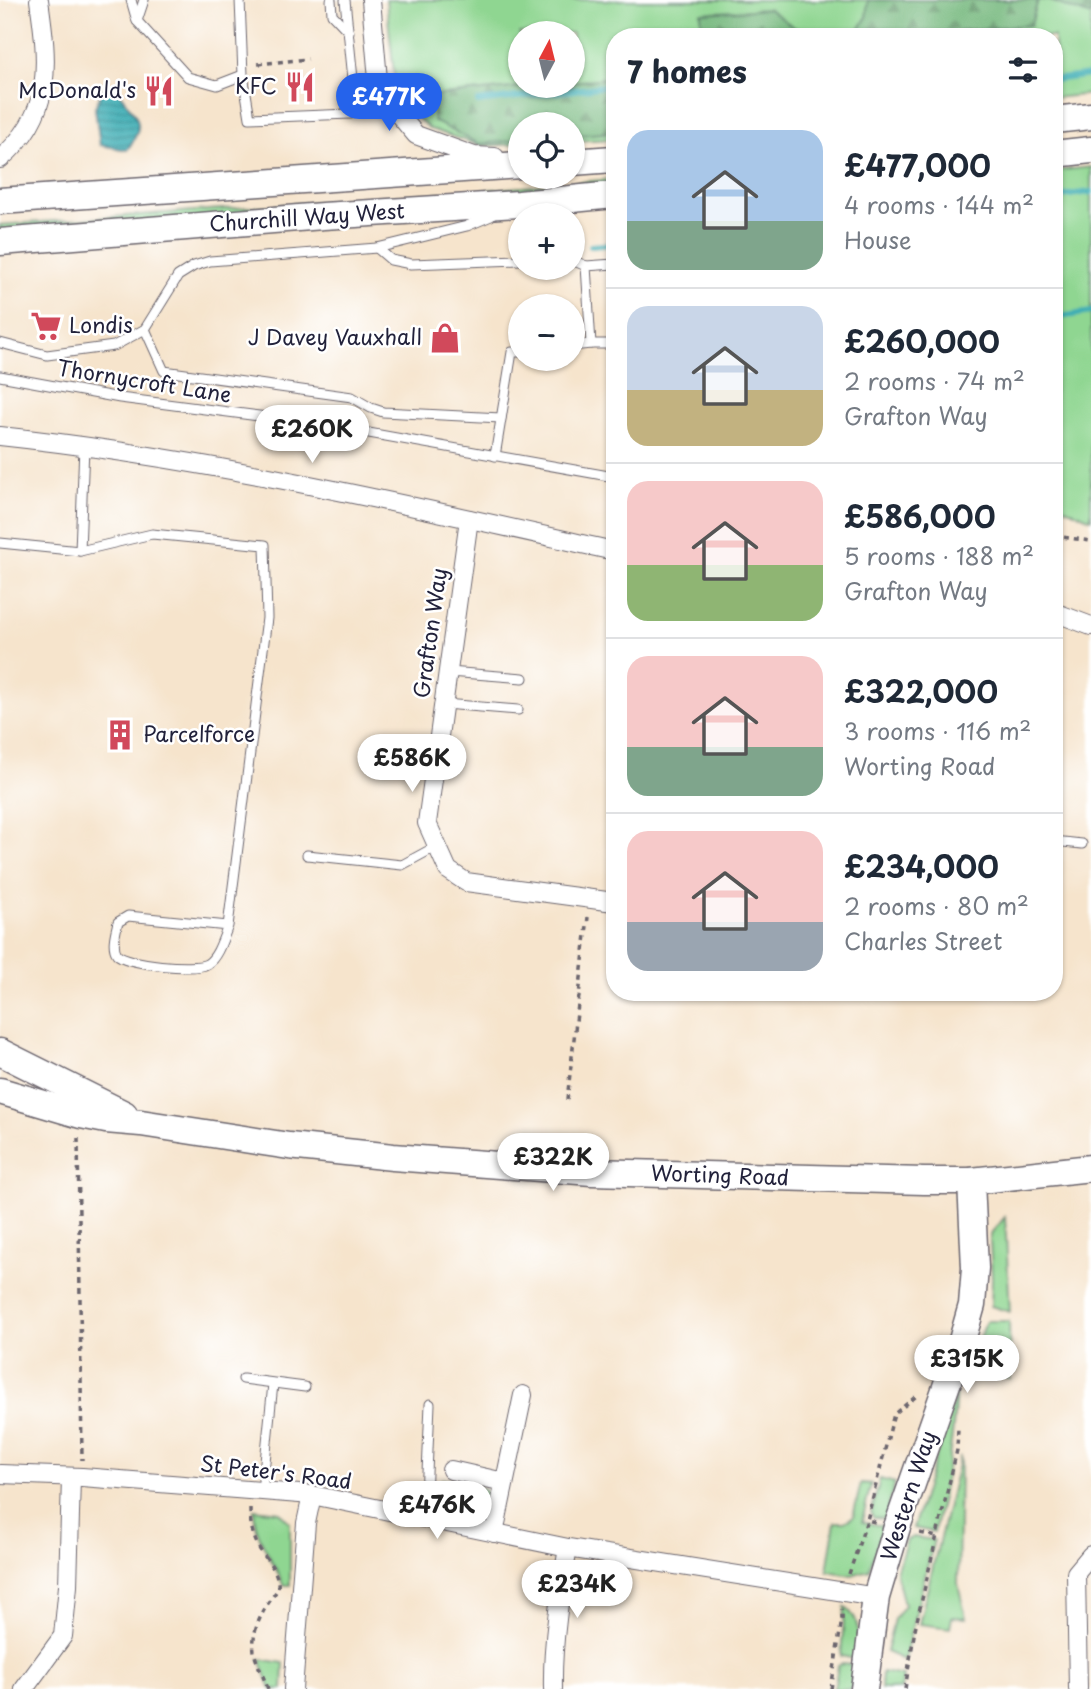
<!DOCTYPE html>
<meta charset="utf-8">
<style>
body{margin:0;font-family:"Playpen Sans",sans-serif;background:#f6f6f7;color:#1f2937;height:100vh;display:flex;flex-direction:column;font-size:26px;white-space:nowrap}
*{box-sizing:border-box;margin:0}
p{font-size:23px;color:#747a83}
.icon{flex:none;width:38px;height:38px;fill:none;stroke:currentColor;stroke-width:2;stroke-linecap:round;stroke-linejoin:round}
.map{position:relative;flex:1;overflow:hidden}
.details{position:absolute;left:606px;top:28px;width:457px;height:973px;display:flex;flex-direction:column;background:#fff;border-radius:28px;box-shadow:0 2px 5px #0004}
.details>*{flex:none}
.needle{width:46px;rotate:7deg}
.fabs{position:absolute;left:508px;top:21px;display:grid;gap:14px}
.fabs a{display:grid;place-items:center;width:77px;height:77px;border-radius:50%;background:#fff;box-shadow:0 2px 5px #0004;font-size:35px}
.price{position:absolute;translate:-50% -60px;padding:0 16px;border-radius:24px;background:#fff;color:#222;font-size:23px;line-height:46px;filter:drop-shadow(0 2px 4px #0008)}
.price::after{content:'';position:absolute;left:50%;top:42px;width:21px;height:16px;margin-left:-10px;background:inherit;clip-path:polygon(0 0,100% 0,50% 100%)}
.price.current{background:#2563eb;color:#fff}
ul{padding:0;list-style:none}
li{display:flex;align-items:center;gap:21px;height:175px;padding:0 21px}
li+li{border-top:2px solid #e0e1e3}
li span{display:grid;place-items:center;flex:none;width:196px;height:140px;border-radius:21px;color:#555}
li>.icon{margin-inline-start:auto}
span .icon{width:84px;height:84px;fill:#fffc;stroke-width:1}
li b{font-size:30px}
h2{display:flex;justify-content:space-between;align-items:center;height:84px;padding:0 21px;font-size:30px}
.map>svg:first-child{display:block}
.green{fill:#8fd691;stroke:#587c66;stroke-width:2;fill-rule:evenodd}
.forest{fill:url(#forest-firs);stroke:#4a6c5b;stroke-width:2}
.water{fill:url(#water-rules);stroke:#2f6878;stroke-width:2}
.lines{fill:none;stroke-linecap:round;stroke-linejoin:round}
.stream{stroke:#3cadb4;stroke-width:6}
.lane-casing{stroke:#6c666e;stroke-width:11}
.street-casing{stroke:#6c666e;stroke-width:20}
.secondary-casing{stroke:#6c666e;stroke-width:29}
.path{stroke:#6c666e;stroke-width:3.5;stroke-dasharray:5 5;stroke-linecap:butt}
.lane{stroke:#fff;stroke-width:9}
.street{stroke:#fff;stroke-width:18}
.secondary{stroke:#fff;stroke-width:26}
.labels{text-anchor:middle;stroke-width:5;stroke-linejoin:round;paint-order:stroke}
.poi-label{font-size:21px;fill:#22223b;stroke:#fff;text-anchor:end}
.street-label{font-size:21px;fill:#22223b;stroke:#fff}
</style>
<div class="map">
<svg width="1091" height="1689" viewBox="0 0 1091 1689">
<defs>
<pattern id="forest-firs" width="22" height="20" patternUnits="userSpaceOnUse" patternTransform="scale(1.75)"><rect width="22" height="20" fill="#73b77b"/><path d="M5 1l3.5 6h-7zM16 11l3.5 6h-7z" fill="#5e9466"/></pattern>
<pattern id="water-rules" width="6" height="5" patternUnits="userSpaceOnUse" patternTransform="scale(1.75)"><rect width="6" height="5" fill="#3cadb4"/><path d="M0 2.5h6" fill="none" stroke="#328c94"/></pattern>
</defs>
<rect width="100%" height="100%" fill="#fff"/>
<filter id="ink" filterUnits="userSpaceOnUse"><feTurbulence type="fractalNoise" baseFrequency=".0143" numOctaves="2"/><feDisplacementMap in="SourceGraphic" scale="14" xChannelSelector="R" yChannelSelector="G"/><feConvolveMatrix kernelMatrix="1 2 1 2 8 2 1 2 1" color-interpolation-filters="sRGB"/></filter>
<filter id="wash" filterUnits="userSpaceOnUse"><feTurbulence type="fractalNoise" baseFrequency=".00686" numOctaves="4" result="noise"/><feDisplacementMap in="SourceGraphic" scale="28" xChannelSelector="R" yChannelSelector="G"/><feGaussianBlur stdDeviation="1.57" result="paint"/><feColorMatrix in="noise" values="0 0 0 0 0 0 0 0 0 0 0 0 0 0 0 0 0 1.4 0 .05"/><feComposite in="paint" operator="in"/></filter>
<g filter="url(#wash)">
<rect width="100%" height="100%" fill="#f6e4cc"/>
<g class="green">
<path d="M386,0H1091V94L1054,98V37H614V139L572,141V124H520V144L481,146L430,129L405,107L394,74ZM520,33H572V86H520Z"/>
<polygon points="1091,167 1091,519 1054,503 1054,171"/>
<polygon points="614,179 614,188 0,234 0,225 474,191"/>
<polygon points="1005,1217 1010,1312 991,1306 992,1278 990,1240 992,1232"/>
<polygon points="986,1321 1009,1321 1010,1379 969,1372"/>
<path d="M956,1393C953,1441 946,1485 934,1532L913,1528Z"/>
<polygon points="960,1456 958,1584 966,1618 952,1617 950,1628 919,1624"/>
<path d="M442,1479C454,1482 489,1483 490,1499C490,1503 489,1507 488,1511L439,1501Z"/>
<polygon points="880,1479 895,1483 885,1519 874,1518 871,1514"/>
<polygon points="861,1483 871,1484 862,1522 883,1526 869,1570 852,1575 827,1571 835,1522 844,1522 853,1517"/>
<path d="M254,1509L280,1512L290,1523V1585H283C272,1555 255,1542 254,1509Z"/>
<polygon points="913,1537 934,1540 904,1660 886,1652 894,1619 904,1605 896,1572 907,1540"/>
<path d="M845,1607C863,1621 858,1639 855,1659L841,1656Z"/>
<polygon points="260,1659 284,1663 283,1689 271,1689"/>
<polygon points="841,1664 854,1665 851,1689 834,1689 838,1666"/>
<polygon points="882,1672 903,1676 901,1689 881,1689"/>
</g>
<g class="forest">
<polygon points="868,0 1038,0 1031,25 960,31 960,37 855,37 866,18"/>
<polygon points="1048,0 1091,0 1091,15 1088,15"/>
<polygon points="769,9 795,28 818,37 702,37 701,13"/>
<polygon points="614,77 614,132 572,136 572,124 520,124 520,140 479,144 433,121 433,96 532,86 572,86 572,82"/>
</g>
<path class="water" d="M103,88L119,92C136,118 148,121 127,150L100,145L95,108Z"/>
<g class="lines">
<g class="stream">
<polyline points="1054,80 1090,75"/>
<polyline points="478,102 614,85"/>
<polyline points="1054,197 1091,192"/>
<polyline points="591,246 614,244"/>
<polyline points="1054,318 1091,312"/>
</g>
</g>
</g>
<g filter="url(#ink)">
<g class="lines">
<g class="lane-casing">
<g id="lane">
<polyline points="131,0 137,21"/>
<polyline points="144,0 137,21 188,77 217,85 243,75"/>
<polyline points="240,0 243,75 250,118 350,114 353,79 345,0"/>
<polyline points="331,0 332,14 349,32"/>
<polyline points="377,248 391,260 411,264 520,260"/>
<polyline points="572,260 586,266"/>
<polyline points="145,329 164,371 352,397 371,408 383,412 501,418"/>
<polyline points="0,343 47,355 114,346 145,329 178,276 194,266 210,261 377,248 467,226 491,216"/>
<polyline points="591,344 614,344"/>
<polyline points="572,346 591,344 586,266 614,264"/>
<polyline points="0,376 120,398 313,423 614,477"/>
<polyline points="495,456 512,352 520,352"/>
<polyline points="0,543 80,551 84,446"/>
<path d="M80,551L152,534L265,545L267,618L228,926L128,916L118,922C116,931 111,946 117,954C126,964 195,971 207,964C218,957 223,938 228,926"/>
<polyline points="449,672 523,678"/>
<polyline points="444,704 518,710"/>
<polyline points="1054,841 1082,844"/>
<polyline points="307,855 402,865 437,846"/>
<polyline points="243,1379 305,1387"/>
<polyline points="262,1491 273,1384"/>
<polyline points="425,1519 430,1404"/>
</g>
</g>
<g class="street-casing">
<g id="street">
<polyline points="371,0 379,91 416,135 474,156 495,157"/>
<path d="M0,159C54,114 48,63 39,0"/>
<path d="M0,436C208,458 411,506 614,551"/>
<polyline points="469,519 427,823 448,870 466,882 614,902"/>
<polyline points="1054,612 1091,626"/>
<polyline points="451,1470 504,1482"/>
<polyline points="0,1474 82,1477 312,1495 568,1548 876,1597"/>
<polyline points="494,1533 523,1395"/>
<polyline points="24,1689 63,1636 68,1586 71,1478"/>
<polyline points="293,1689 306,1523 312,1495"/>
<path d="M553,1689C552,1642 560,1594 568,1548"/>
<polyline points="1078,1689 1076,1573 1091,1555"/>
</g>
</g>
<g class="secondary-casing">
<g id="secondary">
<polyline points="1054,120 1091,116"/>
<polyline points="1054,154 1091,150"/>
<polyline points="572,162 614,159"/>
<polyline points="0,201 520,165"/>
<polyline points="0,242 323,216 519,204 614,195"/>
<polyline points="0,1052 124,1114"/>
<polyline points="0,1091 81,1115 106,1120 141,1123 289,1146 393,1157 592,1172 924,1181 971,1181 1091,1168"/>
<polyline points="864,1689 876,1597 897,1527 961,1344 972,1305 975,1268 971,1181"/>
</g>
</g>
<g class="path">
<polyline points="258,64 308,59"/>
<polyline points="1054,536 1091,541"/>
<polyline points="567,1100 588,917"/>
<polyline points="78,1138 82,1460"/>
<path d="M250,1509C250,1523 252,1534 259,1548C267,1561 280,1572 278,1589H281"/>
<polyline points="875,1522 867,1520 894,1414 919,1394"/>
<polyline points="920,1533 937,1537"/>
<polyline points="849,1574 867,1520"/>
<path d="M268,1689C264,1677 256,1663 254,1651C251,1628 265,1607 278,1589"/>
<polyline points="831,1689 842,1619 842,1609"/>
<polyline points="905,1689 915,1629 957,1450 958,1427"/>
</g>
<use href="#lane" class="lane"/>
<use href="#street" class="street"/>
<use href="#secondary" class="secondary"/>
</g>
</g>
<defs>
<g id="restaurant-bare" transform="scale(2.415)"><path d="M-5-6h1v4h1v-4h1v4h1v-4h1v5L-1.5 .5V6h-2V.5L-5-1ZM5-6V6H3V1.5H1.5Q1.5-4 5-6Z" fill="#d1495b" stroke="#fff" stroke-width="2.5" paint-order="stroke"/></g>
<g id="supermarket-bare" transform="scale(2.415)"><path d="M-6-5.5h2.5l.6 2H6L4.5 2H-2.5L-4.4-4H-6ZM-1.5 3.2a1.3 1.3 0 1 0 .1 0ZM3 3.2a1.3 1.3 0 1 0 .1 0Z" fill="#d1495b" stroke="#fff" stroke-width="2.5" paint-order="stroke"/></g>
<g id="shop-bare" transform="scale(2.415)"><path d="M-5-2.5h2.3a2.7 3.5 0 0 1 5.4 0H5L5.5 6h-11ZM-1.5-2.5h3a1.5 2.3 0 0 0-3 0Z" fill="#d1495b" stroke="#fff" stroke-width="2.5" paint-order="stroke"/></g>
<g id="building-bare" transform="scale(2.415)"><path d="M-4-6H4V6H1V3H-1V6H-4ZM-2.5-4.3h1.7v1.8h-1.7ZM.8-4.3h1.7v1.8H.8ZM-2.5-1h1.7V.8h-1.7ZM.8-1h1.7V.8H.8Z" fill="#d1495b" stroke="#fff" stroke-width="2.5" paint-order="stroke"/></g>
</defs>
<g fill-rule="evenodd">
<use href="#restaurant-bare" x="300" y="87"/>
<use href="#restaurant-bare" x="159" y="91"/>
<use href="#supermarket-bare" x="46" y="326"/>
<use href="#shop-bare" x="445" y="338"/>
<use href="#building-bare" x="120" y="735"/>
</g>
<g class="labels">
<g class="poi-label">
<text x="277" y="94">KFC</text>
<text x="136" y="98">McDonald's</text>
<text x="69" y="333" text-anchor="start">Londis</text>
<text x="422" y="345">J Davey Vauxhall</text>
<text x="143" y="742" text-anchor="start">Parcelforce</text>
</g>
<g class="street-label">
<text transform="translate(307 218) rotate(-4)" y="7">Churchill Way West</text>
<text transform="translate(144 382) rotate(9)" y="7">Thornycroft Lane</text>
<text transform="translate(431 633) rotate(-82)" y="7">Grafton Way</text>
<text transform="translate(720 1176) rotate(2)" y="7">Worting Road</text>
<text transform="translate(276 1473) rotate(7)" y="7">St Peter's Road</text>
<text transform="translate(909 1496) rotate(-72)" y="7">Western Way</text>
</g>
</g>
</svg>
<div class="fabs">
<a><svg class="needle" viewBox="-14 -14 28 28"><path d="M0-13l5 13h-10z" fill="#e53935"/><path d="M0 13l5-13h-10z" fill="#747a83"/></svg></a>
<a><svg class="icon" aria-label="locate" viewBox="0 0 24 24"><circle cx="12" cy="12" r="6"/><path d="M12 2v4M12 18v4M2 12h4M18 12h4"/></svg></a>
<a>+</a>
<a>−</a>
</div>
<b class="price current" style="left:389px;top:133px">£477K</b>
<b class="price" style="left:312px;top:465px">£260K</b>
<b class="price" style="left:412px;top:794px">£586K</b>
<b class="price" style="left:553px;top:1193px">£322K</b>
<b class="price" style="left:967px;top:1395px">£315K</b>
<b class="price" style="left:437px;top:1541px">£476K</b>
<b class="price" style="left:577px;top:1620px">£234K</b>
<section class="details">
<h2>7 homes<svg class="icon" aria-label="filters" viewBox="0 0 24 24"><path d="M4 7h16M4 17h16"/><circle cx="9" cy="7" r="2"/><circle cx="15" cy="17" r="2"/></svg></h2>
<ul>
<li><span style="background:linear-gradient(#a9c7e8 65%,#7fa58c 0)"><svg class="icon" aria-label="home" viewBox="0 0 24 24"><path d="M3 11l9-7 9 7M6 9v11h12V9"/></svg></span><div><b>£477,000</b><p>4 rooms · 144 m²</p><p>House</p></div></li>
<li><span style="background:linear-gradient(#c9d6e8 60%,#c2b280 0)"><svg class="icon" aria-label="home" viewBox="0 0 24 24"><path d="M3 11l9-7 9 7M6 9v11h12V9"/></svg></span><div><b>£260,000</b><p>2 rooms · 74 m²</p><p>Grafton Way</p></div></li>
<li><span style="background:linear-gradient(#f6c9c9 60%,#8fb573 0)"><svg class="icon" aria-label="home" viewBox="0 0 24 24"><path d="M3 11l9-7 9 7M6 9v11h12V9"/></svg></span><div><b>£586,000</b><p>5 rooms · 188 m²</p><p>Grafton Way</p></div></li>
<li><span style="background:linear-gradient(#f6c9c9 65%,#7fa58c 0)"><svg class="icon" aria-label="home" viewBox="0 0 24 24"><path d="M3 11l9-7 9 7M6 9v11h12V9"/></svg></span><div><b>£322,000</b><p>3 rooms · 116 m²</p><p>Worting Road</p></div></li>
<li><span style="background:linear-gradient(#f6c9c9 65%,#9aa5b1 0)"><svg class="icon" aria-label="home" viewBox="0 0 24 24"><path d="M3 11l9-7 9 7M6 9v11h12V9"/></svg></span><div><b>£234,000</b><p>2 rooms · 80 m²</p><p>Charles Street</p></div></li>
</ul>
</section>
</div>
